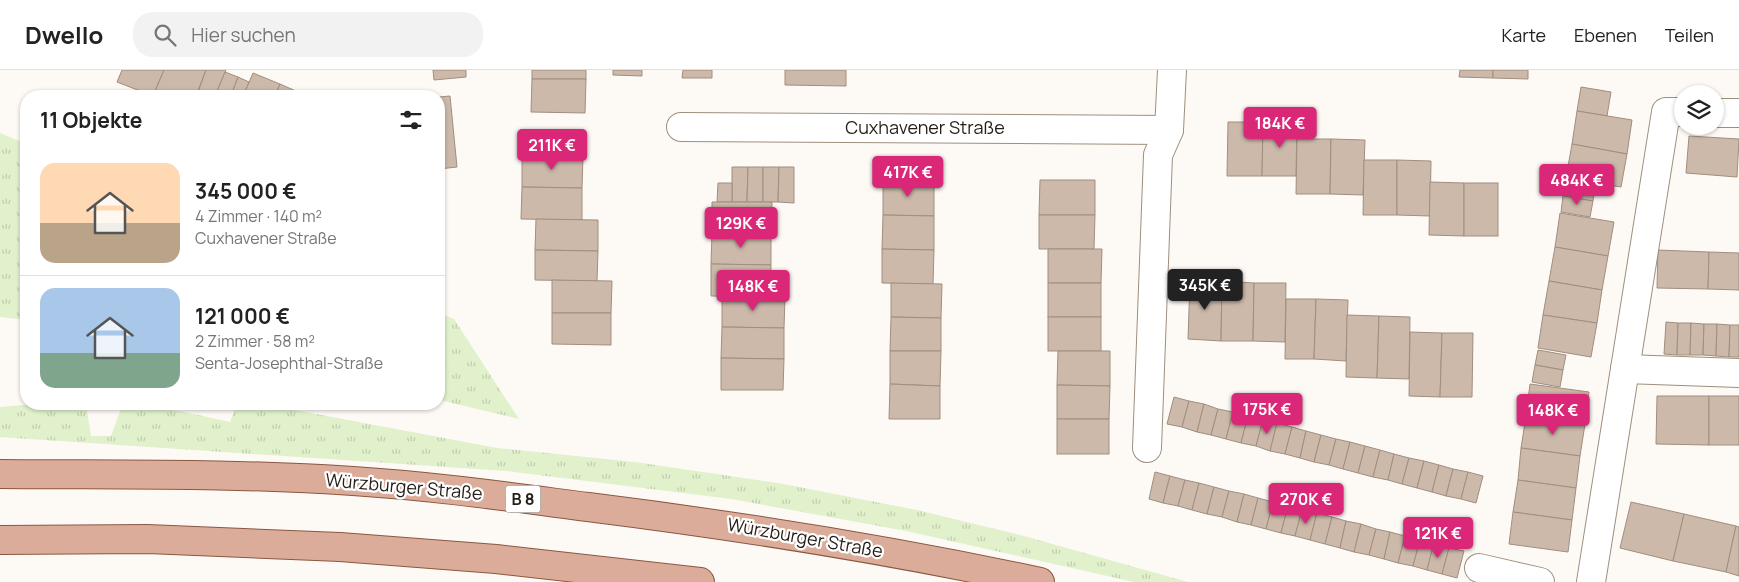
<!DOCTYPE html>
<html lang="de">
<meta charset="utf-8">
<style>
body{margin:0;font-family:Manrope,sans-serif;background:#f2f2f2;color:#222;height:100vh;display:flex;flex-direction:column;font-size:19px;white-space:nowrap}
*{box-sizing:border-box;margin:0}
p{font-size:16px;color:#767676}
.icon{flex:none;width:28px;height:28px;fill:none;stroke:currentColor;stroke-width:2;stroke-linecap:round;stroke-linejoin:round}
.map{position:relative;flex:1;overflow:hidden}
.sheet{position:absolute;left:20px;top:20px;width:425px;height:320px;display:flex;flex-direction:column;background:#fff;border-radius:20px;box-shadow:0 1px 4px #0004}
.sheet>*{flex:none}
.controls{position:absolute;left:1674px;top:15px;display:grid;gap:10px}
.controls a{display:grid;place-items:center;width:50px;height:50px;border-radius:50%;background:#fff;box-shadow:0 1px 4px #0004;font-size:25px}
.price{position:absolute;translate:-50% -42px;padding:0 11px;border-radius:5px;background:#db2777;color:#fff;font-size:16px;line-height:32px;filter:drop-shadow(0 1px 2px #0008)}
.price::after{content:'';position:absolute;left:50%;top:30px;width:15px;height:11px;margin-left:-8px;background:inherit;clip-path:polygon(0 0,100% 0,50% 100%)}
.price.current{background:#222;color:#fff}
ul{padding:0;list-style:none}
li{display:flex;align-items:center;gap:15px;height:125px;padding:0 20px}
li+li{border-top:1px solid #e0e0e0}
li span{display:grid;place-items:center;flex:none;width:140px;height:100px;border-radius:15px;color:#555}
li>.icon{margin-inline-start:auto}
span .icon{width:60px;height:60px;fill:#fffc;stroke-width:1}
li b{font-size:21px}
h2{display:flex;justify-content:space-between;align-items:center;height:60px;padding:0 20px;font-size:21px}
header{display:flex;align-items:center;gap:30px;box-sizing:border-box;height:70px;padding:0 25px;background:#fff;border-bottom:1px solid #e0e0e0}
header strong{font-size:24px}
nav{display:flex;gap:28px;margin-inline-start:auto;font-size:18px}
.search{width:350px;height:45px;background:#f2f2f2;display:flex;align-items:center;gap:12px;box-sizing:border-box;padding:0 18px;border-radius:20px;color:#767676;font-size:19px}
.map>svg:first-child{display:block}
.grass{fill:url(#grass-tufts)}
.building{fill:#ccb9aa;stroke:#a08e7f}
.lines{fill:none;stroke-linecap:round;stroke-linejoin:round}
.minor-casing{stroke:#9d8f7d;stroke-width:30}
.major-casing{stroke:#8b5741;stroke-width:30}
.minor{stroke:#fff;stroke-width:28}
.major{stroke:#dbac9a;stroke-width:28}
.labels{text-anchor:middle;stroke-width:4.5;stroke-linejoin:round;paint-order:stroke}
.shield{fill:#fff;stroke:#65625d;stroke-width:1}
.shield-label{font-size:16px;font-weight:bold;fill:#231e17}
.street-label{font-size:18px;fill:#231e17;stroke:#fff}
</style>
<header>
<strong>Dwello</strong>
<div class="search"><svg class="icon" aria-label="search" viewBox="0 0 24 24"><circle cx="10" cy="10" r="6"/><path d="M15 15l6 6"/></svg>Hier suchen</div>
<nav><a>Karte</a><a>Ebenen</a><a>Teilen</a></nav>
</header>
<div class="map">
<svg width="1739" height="512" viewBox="0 0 1739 512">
<defs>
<pattern id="grass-tufts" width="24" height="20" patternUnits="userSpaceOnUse" patternTransform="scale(1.25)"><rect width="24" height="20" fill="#e0f1cc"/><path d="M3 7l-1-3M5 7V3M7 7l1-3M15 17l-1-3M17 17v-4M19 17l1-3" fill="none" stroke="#c0ceae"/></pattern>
</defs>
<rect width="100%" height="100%" fill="#fdfaf6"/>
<g class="grass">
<polygon points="0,63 26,74 26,250 0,247"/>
<polygon points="439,243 454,249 519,349 439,330"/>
<polygon points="35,334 86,334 91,366 111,366 122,336 180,341 230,352 234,342 230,334 263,334 497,378 635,392 778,413 917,440 1024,466 1188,512 1134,512 906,461 731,429 506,401 0,367 0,337"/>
</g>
<g class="building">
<polygon points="122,0 164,0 153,26 117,12"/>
<polygon points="164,0 206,0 196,26 153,26"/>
<polygon points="206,0 226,0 215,26 209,26 198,22"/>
<polygon points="433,0 466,0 466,7 434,10"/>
<rect x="532" y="0" width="54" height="9"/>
<polygon points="613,0 642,0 642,6 613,5"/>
<polygon points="683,0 712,0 712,8 682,8"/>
<polygon points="785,0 846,0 846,16 785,15"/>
<polygon points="1460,0 1493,0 1493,8 1459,7"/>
<polygon points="1493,0 1528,0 1528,9 1493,8"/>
<polygon points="225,2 238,7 231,26 215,26"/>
<polygon points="253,3 280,14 275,26 243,26"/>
<polygon points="238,7 249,12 243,26 231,26"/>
<polygon points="532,9 586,9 585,43 531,42"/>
<polygon points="280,14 307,26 275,26"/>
<polygon points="1581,17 1611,22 1607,46 1577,41"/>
<polygon points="450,26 457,97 439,99 439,27"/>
<polygon points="1577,41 1632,50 1627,84 1572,74"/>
<polygon points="1228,52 1263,52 1262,106 1227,106"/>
<polygon points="1263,52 1297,52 1296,106 1262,106"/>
<polygon points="1689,66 1739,69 1737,107 1686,103"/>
<polygon points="1297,69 1331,69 1330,124 1296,124"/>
<polygon points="1331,69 1365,70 1363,125 1330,124"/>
<polygon points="1572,74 1627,84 1621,117 1566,108"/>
<polygon points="522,85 583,86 582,118 522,117"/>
<polygon points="1364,90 1397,90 1397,145 1363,145"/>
<polygon points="1397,90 1431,91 1430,146 1397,145"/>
<polygon points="732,97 748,97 747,132 732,132"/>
<polygon points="748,97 763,97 763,132 747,132"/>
<polygon points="763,97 779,97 778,132 763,132"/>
<polygon points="779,97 794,97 794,133 778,132"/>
<polygon points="1040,110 1095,110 1095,145 1039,145"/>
<polygon points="1566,110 1595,114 1593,131 1563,126"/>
<polygon points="883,111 934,112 934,146 883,145"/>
<polygon points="1430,112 1464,113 1464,166 1429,165"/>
<polygon points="718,113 732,113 732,132 717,132"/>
<rect x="1464" y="113" width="34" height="53"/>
<polygon points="522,117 582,118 582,150 521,149"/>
<polygon points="1563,126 1593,131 1590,147 1561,142"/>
<polygon points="712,132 772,132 771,164 712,163"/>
<polygon points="1560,143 1614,152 1608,186 1555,177"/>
<polygon points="883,145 934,146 934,180 882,179"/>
<polygon points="1039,145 1095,145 1094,179 1039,179"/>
<polygon points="536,149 598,150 598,181 535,180"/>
<polygon points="712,163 771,164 771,195 711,194"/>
<polygon points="1555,177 1608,186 1602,220 1549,211"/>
<polygon points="882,179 934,180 933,214 882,213"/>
<polygon points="1048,179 1102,179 1101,213 1048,213"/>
<polygon points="535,180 598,181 597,211 535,210"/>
<polygon points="1658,180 1709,182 1708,219 1657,218"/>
<polygon points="1709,182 1739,183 1739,220 1708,219"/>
<polygon points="711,194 771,195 770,227 711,226"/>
<polygon points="552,210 612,211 611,243 552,243"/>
<polygon points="1190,211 1222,211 1221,271 1188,269"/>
<polygon points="1222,211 1254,213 1253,271 1221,271"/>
<polygon points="1549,211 1602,220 1597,253 1543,245"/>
<polygon points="891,213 942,214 941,248 891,247"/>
<rect x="1048" y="213" width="53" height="34"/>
<polygon points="1254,213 1286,213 1285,272 1253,271"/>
<polygon points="722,226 785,227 784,258 722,257"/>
<polygon points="1286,229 1316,229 1314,289 1285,289"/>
<polygon points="1316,229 1348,230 1346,291 1314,289"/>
<polygon points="552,243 611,243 611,275 552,274"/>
<polygon points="1347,245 1379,246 1377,308 1346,307"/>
<polygon points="1543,245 1597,253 1591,287 1538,278"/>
<polygon points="1379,246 1410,247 1409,309 1377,308"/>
<polygon points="891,247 941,248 941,281 890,281"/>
<rect x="1048" y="247" width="53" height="34"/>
<polygon points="1666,252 1678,253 1677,285 1664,284"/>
<polygon points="1678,253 1691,253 1690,285 1677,285"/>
<polygon points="1691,253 1704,254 1703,285 1690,285"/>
<polygon points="1704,254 1717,254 1716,286 1703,285"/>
<polygon points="1717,254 1730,255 1729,287 1716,286"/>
<polygon points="1730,255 1739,255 1739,287 1729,287"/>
<polygon points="722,257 784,258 784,289 721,288"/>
<polygon points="1410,262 1442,263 1440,327 1409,326"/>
<polygon points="1442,263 1473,263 1472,327 1440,327"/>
<polygon points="1538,280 1566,285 1563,300 1535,295"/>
<polygon points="890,281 941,281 940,316 890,314"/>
<polygon points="1058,281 1110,281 1110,316 1057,315"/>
<polygon points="721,288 784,289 783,320 721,320"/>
<polygon points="1535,295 1563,300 1560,317 1532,312"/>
<polygon points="890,314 940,316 940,349 889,349"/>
<polygon points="1530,314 1589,322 1585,354 1526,346"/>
<polygon points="1057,315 1110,316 1109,349 1057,349"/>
<polygon points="1657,326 1709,326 1709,375 1656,374"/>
<rect x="1709" y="326" width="30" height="49"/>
<polygon points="1174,327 1189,331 1182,357 1167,354"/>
<polygon points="1189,331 1204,334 1197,362 1182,357"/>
<polygon points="1204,334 1218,339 1211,365 1197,362"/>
<polygon points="1218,339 1233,342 1226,369 1211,365"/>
<polygon points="1233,342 1248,346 1241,373 1226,369"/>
<polygon points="1248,346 1263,350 1256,376 1241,373"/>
<polygon points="1526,346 1585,354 1580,386 1521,378"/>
<rect x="1057" y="349" width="52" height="35"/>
<polygon points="1263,350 1277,353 1270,381 1256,376"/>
<polygon points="1277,353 1292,357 1285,384 1270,381"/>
<polygon points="1292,357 1306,361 1300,388 1285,384"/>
<polygon points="1306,361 1321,365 1314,392 1300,388"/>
<polygon points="1321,365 1336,369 1329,395 1314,392"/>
<polygon points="1336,369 1350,372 1343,399 1329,395"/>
<polygon points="1350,372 1365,376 1358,403 1343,399"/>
<polygon points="1365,376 1380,380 1373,407 1358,403"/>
<polygon points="1521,378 1580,386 1576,418 1518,410"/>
<polygon points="1380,380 1394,384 1388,410 1373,407"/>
<polygon points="1394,384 1409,388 1402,414 1388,410"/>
<polygon points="1409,388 1424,391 1417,418 1402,414"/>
<polygon points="1424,391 1439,395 1432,422 1417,418"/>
<polygon points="1439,395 1453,399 1446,426 1432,422"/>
<polygon points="1453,399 1468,402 1461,429 1446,426"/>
<polygon points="1155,402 1170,406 1163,433 1149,429"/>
<polygon points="1468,402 1483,406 1476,433 1461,429"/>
<polygon points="1170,406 1185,410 1178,436 1163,433"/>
<polygon points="1185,410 1199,413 1192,440 1178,436"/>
<polygon points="1518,410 1576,418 1572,450 1513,442"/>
<polygon points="1199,413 1214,417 1207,444 1192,440"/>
<polygon points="1214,417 1229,421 1222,447 1207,444"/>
<polygon points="1229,421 1244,424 1237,452 1222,447"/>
<polygon points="1244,424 1258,428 1251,455 1237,452"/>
<polygon points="1258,428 1273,432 1266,459 1251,455"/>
<polygon points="1273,432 1288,436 1281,463 1266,459"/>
<polygon points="1631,432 1684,444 1673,491 1620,478"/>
<polygon points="1288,436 1302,440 1295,466 1281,463"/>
<polygon points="1302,440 1317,443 1310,470 1295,466"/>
<polygon points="1513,442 1572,450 1568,482 1509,474"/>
<polygon points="1317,443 1332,447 1325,474 1310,470"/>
<polygon points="1684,444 1736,456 1726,502 1673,491"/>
<polygon points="1332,447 1346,451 1340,478 1325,474"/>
<polygon points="1346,451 1361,454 1354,482 1340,478"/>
<polygon points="1361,454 1376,459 1369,485 1354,482"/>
<polygon points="1736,456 1739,457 1739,506 1726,502"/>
<polygon points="1376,459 1390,462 1384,489 1369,485"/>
<polygon points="1390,462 1405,466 1398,493 1384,489"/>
<polygon points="1405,466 1420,470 1413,496 1398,493"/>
<polygon points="1420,470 1434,473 1427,500 1413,496"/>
<polygon points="1434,473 1449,478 1442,504 1427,500"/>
<polygon points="1449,478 1464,481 1457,508 1442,504"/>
</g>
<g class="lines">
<g class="minor-casing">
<g id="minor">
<polyline points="1715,43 1739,43"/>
<polyline points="681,57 1169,60 1172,0"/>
<polyline points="1625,299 1739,303"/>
<polyline points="1147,378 1158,85 1169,60"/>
<polyline points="1479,498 1540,512"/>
<polyline points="1591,512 1666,42 1682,42"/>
</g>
</g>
<g class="major-casing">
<g id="major">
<path d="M0,404C117,405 236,403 353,411C432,416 510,427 588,437C740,456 891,480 1040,512"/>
<polyline points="0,470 147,469 340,477 496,489 700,512"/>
</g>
</g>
<use href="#minor" class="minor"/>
<use href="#major" class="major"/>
</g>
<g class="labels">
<rect class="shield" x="505.5" y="415.5" width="35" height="27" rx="4"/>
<g class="shield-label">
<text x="523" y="435">B 8</text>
</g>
<g class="street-label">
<text x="925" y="64">Cuxhavener Straße</text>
<text transform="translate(404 417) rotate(5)" y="6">Würzburger Straße</text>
<text transform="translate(805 468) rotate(10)" y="6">Würzburger Straße</text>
</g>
</g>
</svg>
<div class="controls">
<a><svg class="icon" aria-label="layers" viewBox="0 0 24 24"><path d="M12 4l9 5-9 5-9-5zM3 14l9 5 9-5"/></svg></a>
</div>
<b class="price" style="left:1280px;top:79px">184K €</b>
<b class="price" style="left:552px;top:101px">211K €</b>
<b class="price" style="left:908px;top:128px">417K €</b>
<b class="price" style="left:1577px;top:136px">484K €</b>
<b class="price" style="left:741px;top:179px">129K €</b>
<b class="price current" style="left:1205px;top:241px">345K €</b>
<b class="price" style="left:753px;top:242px">148K €</b>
<b class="price" style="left:1267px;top:365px">175K €</b>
<b class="price" style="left:1553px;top:366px">148K €</b>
<b class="price" style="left:1306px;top:455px">270K €</b>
<b class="price" style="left:1438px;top:489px">121K €</b>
<section class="sheet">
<h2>11 Objekte<svg class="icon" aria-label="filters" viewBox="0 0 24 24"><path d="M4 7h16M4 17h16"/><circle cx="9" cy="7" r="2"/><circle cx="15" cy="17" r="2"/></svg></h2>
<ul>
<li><span style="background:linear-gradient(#ffd9b3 60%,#b9a48a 0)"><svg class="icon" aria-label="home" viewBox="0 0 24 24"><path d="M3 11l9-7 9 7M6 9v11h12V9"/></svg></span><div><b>345 000 €</b><p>4 Zimmer · 140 m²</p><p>Cuxhavener Straße</p></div></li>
<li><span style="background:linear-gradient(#a9c7e8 65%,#7fa58c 0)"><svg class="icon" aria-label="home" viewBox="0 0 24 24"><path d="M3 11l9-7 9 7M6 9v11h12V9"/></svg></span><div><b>121 000 €</b><p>2 Zimmer · 58 m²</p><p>Senta-Josephthal-Straße</p></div></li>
</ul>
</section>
</div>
